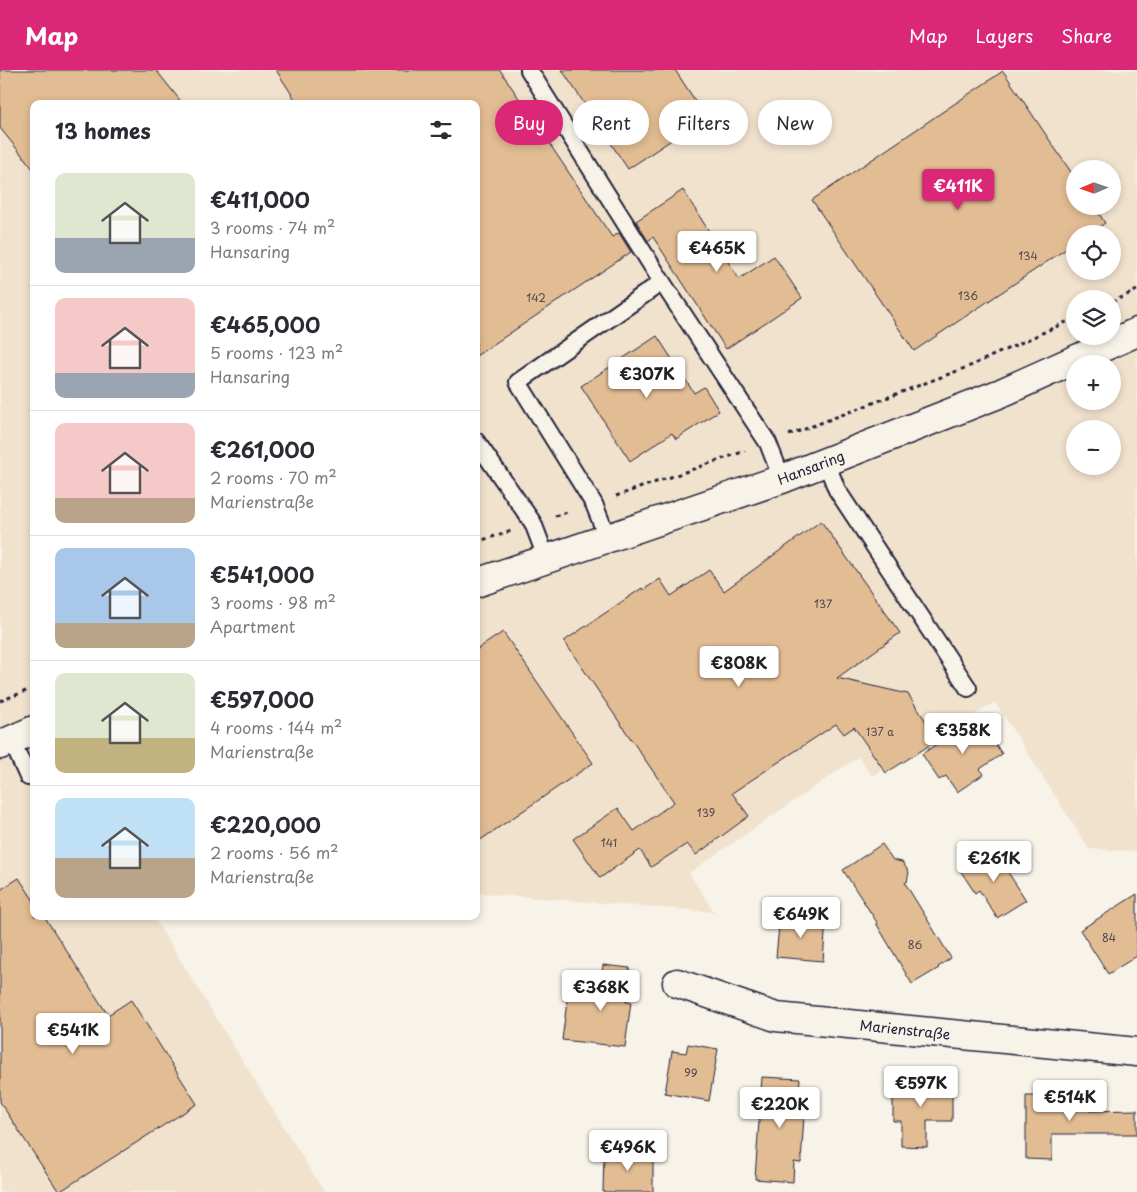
<!DOCTYPE html>
<meta charset="utf-8">
<style>
body{margin:0;font-family:"Playpen Sans",sans-serif;background:#f7f7f7;color:#2b2b33;height:100vh;display:flex;flex-direction:column;font-size:19px;white-space:nowrap}
*{box-sizing:border-box;margin:0}
p{font-size:16px;color:#7c7c81}
.icon{flex:none;width:28px;height:28px;fill:none;stroke:currentColor;stroke-width:2;stroke-linecap:round;stroke-linejoin:round}
.map{position:relative;flex:1;overflow:hidden}
.side{position:absolute;left:30px;top:30px;width:450px;height:820px;display:flex;flex-direction:column;background:#fff;border-radius:10px;box-shadow:0 2px 8px #0003}
.side>*{flex:none}
.top-card{position:absolute;left:495px;top:30px;width:475px;height:45px;display:flex;gap:10px}
.needle{width:32px;rotate:268deg}
.tools{position:absolute;left:1066px;top:90px;display:grid;gap:10px}
.tools a{display:grid;place-items:center;width:55px;height:55px;border-radius:50%;background:#fff;box-shadow:0 2px 8px #0003;font-size:25px}
.price{position:absolute;translate:-50% -42px;padding:0 11px;border-radius:5px;background:#fff;color:#222;font-size:16px;line-height:32px;filter:drop-shadow(0 1px 2px #0008)}
.price::after{content:'';position:absolute;left:50%;top:30px;width:15px;height:11px;margin-left:-8px;background:inherit;clip-path:polygon(0 0,100% 0,50% 100%)}
.price.current{background:#db2777;color:#fff}
ul{padding:0;list-style:none}
li{display:flex;align-items:center;gap:15px;height:125px;padding:0 25px}
li+li{border-top:1px solid #e1e1e2}
li span{display:grid;place-items:center;flex:none;width:140px;height:100px;border-radius:10px;color:#555}
li>.icon{margin-inline-start:auto}
span .icon{width:60px;height:60px;fill:#fffc;stroke-width:1}
li b{font-size:21px}
h2{display:flex;justify-content:space-between;align-items:center;height:60px;padding:0 25px;font-size:21px}
.tag{padding:0 18px;border-radius:22px;background:#fff;box-shadow:0 2px 8px #0003;font-size:18px;line-height:45px}
.tag.current{background:#db2777;color:#fff}
header{display:flex;align-items:center;gap:30px;box-sizing:border-box;height:70px;padding:0 25px;background:#db2777;color:#fff}
header strong{font-size:24px}
nav{display:flex;gap:28px;margin-inline-start:auto;font-size:18px}
.map>svg:first-child{display:block}
.built{fill:#f1e2ce;fill-rule:evenodd}
.building{fill:#e2bc93;stroke:#22223b}
.lines{fill:none;stroke-linecap:round;stroke-linejoin:round}
.service-casing{stroke:#22223b;stroke-width:20}
.minor-casing{stroke:#22223b;stroke-width:31}
.path{stroke:#22223b;stroke-width:3;stroke-dasharray:4 4;stroke-linecap:butt}
.service{stroke:#f7f3e8;stroke-width:16}
.minor{stroke:#f7f3e8;stroke-width:28}
.labels{text-anchor:middle;stroke-width:4;stroke-linejoin:round;paint-order:stroke}
.number-label{font-size:11px;fill:#524851}
.street-label{font-size:14px;fill:#22223b;stroke:#f7f3e8}
</style>
<header>
<strong>Map</strong>
<nav><a>Map</a><a>Layers</a><a>Share</a></nav>
</header>
<div class="map">
<svg width="1137" height="1122" viewBox="0 0 1137 1122">
<rect width="100%" height="100%" fill="#f7f3e8"/>
<filter id="ink" filterUnits="userSpaceOnUse"><feTurbulence type="fractalNoise" baseFrequency=".02" numOctaves="2"/><feDisplacementMap in="SourceGraphic" scale="10" xChannelSelector="R" yChannelSelector="G"/><feConvolveMatrix kernelMatrix="1 2 1 2 8 2 1 2 1" color-interpolation-filters="sRGB"/></filter>
<g filter="url(#ink)">
<path class="built" d="M0,0H1137V781L1089,779L995,632L872,706L858,687L689,803L714,842L476,823V34H34V846H153L324,1122H0ZM1075,99H1112V136H1075ZM1075,164H1112V201H1075ZM1075,229H1112V266H1075ZM1075,294H1112V331H1075ZM1075,359H1112V396H1075Z"/>
<g class="building">
<polygon points="0,0 156,0 183,34 34,34 34,100 0,58"/>
<polygon points="276,0 500,0 612,167 619,163 631,182 476,286 476,34 298,34"/>
<polygon points="562,0 675,0 706,47 628,99"/>
<polygon points="1003,1 1075,108 1075,136 1094,136 1105,153 1089,164 1075,164 1075,173 914,281 812,130"/>
<polygon points="683,120 739,209 774,186 802,228 726,279 653,167 648,171 636,151"/>
<polygon points="657,266 694,323 704,317 719,341 676,369 672,363 630,391 581,316"/>
<polygon points="821,451 900,563 837,608 908,624 938,670 886,703 854,657 844,664 836,654 732,723 749,746 696,785 687,774 651,797 640,780 600,808 573,769 618,738 634,761 674,732 564,571 642,518 643,520 660,509 671,526 709,500 724,521"/>
<polygon points="503,562 593,693 476,773 476,580"/>
<polygon points="974,649 981,660 985,658 1002,684 980,699 984,704 957,722 946,706 939,710 922,684"/>
<polygon points="882,774 893,790 902,792 909,802 907,812 905,813 951,888 938,897 939,898 912,914 876,853 878,854 843,800"/>
<polygon points="993,779 1026,830 997,848 979,820 975,823 960,800"/>
<polygon points="19,808 34,831 34,846 44,846 108,945 131,930 197,1034 59,1122 0,1032 0,820"/>
<polygon points="1137,824 1137,886 1108,904 1080,860"/>
<polygon points="780,846 826,850 823,891 776,887"/>
<polygon points="603,895 630,898 626,932 631,932 625,977 562,970 568,924 599,928"/>
<polygon points="688,974 718,979 709,1031 665,1023 672,981 686,983"/>
<polygon points="762,1007 800,1009 798,1029 805,1030 801,1093 794,1092 793,1112 755,1109"/>
<polygon points="893,1010 952,1010 952,1051 927,1051 927,1077 901,1076 901,1051 893,1051"/>
<polygon points="1026,1026 1089,1026 1089,1041 1137,1040 1137,1064 1052,1064 1052,1090 1026,1089"/>
<polygon points="604,1081 653,1082 653,1122 603,1122"/>
</g>
<g class="lines">
<g class="service-casing">
<g id="service">
<polyline points="529,0 662,212"/>
<polyline points="476,371 533,453 547,490"/>
<polyline points="826,392 837,420 968,618"/>
<polyline points="608,469 594,434 518,312 662,212 768,373 782,409"/>
<polyline points="11,669 28,707"/>
</g>
</g>
<g class="minor-casing">
<g id="minor">
<polyline points="476,513 782,409 1001,323 1137,262"/>
<polyline points="0,675 34,660"/>
<polyline points="677,913 776,947 1137,982"/>
</g>
</g>
<g class="path">
<polyline points="1112,232 1137,220"/>
<polyline points="789,365 970,296 1075,248"/>
<polyline points="616,426 745,381"/>
<polyline points="555,446 570,441"/>
<polyline points="476,472 511,461"/>
<polyline points="0,631 34,618"/>
</g>
<use href="#service" class="service"/>
<use href="#minor" class="minor"/>
</g>
</g>
<g class="labels">
<g class="number-label">
<text x="1028" y="190">134</text>
<text x="968" y="230">136</text>
<text x="536" y="232">142</text>
<text x="823" y="538">137</text>
<text x="880" y="666">137 a</text>
<text x="706" y="747">139</text>
<text x="609" y="777">141</text>
<text x="1109" y="872">84</text>
<text x="915" y="879">86</text>
<text x="691" y="1007">99</text>
</g>
<g class="street-label">
<text transform="translate(811 398) rotate(-21)" y="5">Hansaring</text>
<text transform="translate(905 960) rotate(6)" y="5">Marienstraße</text>
</g>
</g>
</svg>
<div class="tools">
<a><svg class="needle" viewBox="-14 -14 28 28"><path d="M0-13l5 13h-10z" fill="#e53935"/><path d="M0 13l5-13h-10z" fill="#7c7c81"/></svg></a>
<a><svg class="icon" aria-label="locate" viewBox="0 0 24 24"><circle cx="12" cy="12" r="6"/><path d="M12 2v4M12 18v4M2 12h4M18 12h4"/></svg></a>
<a><svg class="icon" aria-label="layers" viewBox="0 0 24 24"><path d="M12 4l9 5-9 5-9-5zM3 14l9 5 9-5"/></svg></a>
<a>+</a>
<a>−</a>
</div>
<b class="price current" style="left:958px;top:141px">€411K</b>
<b class="price" style="left:717px;top:203px">€465K</b>
<b class="price" style="left:647px;top:329px">€307K</b>
<b class="price" style="left:739px;top:618px">€808K</b>
<b class="price" style="left:963px;top:685px">€358K</b>
<b class="price" style="left:994px;top:813px">€261K</b>
<b class="price" style="left:801px;top:869px">€649K</b>
<b class="price" style="left:601px;top:942px">€368K</b>
<b class="price" style="left:73px;top:985px">€541K</b>
<b class="price" style="left:921px;top:1038px">€597K</b>
<b class="price" style="left:1070px;top:1052px">€514K</b>
<b class="price" style="left:780px;top:1059px">€220K</b>
<b class="price" style="left:628px;top:1102px">€496K</b>
<div class="top-card">
<a class="tag current">Buy</a>
<a class="tag">Rent</a>
<a class="tag">Filters</a>
<a class="tag">New</a>
</div>
<section class="side">
<h2>13 homes<svg class="icon" aria-label="filters" viewBox="0 0 24 24"><path d="M4 7h16M4 17h16"/><circle cx="9" cy="7" r="2"/><circle cx="15" cy="17" r="2"/></svg></h2>
<ul>
<li><span style="background:linear-gradient(#dfe7d0 65%,#9aa5b1 0)"><svg class="icon" aria-label="home" viewBox="0 0 24 24"><path d="M3 11l9-7 9 7M6 9v11h12V9"/></svg></span><div><b>€411,000</b><p>3 rooms · 74 m²</p><p>Hansaring</p></div></li>
<li><span style="background:linear-gradient(#f6c9c9 75%,#9aa5b1 0)"><svg class="icon" aria-label="home" viewBox="0 0 24 24"><path d="M3 11l9-7 9 7M6 9v11h12V9"/></svg></span><div><b>€465,000</b><p>5 rooms · 123 m²</p><p>Hansaring</p></div></li>
<li><span style="background:linear-gradient(#f6c9c9 75%,#b9a48a 0)"><svg class="icon" aria-label="home" viewBox="0 0 24 24"><path d="M3 11l9-7 9 7M6 9v11h12V9"/></svg></span><div><b>€261,000</b><p>2 rooms · 70 m²</p><p>Marienstraße</p></div></li>
<li><span style="background:linear-gradient(#a9c7e8 75%,#b9a48a 0)"><svg class="icon" aria-label="home" viewBox="0 0 24 24"><path d="M3 11l9-7 9 7M6 9v11h12V9"/></svg></span><div><b>€541,000</b><p>3 rooms · 98 m²</p><p>Apartment</p></div></li>
<li><span style="background:linear-gradient(#dfe7d0 65%,#c2b280 0)"><svg class="icon" aria-label="home" viewBox="0 0 24 24"><path d="M3 11l9-7 9 7M6 9v11h12V9"/></svg></span><div><b>€597,000</b><p>4 rooms · 144 m²</p><p>Marienstraße</p></div></li>
<li><span style="background:linear-gradient(#bfe0f5 60%,#b9a48a 0)"><svg class="icon" aria-label="home" viewBox="0 0 24 24"><path d="M3 11l9-7 9 7M6 9v11h12V9"/></svg></span><div><b>€220,000</b><p>2 rooms · 56 m²</p><p>Marienstraße</p></div></li>
</ul>
</section>
</div>
